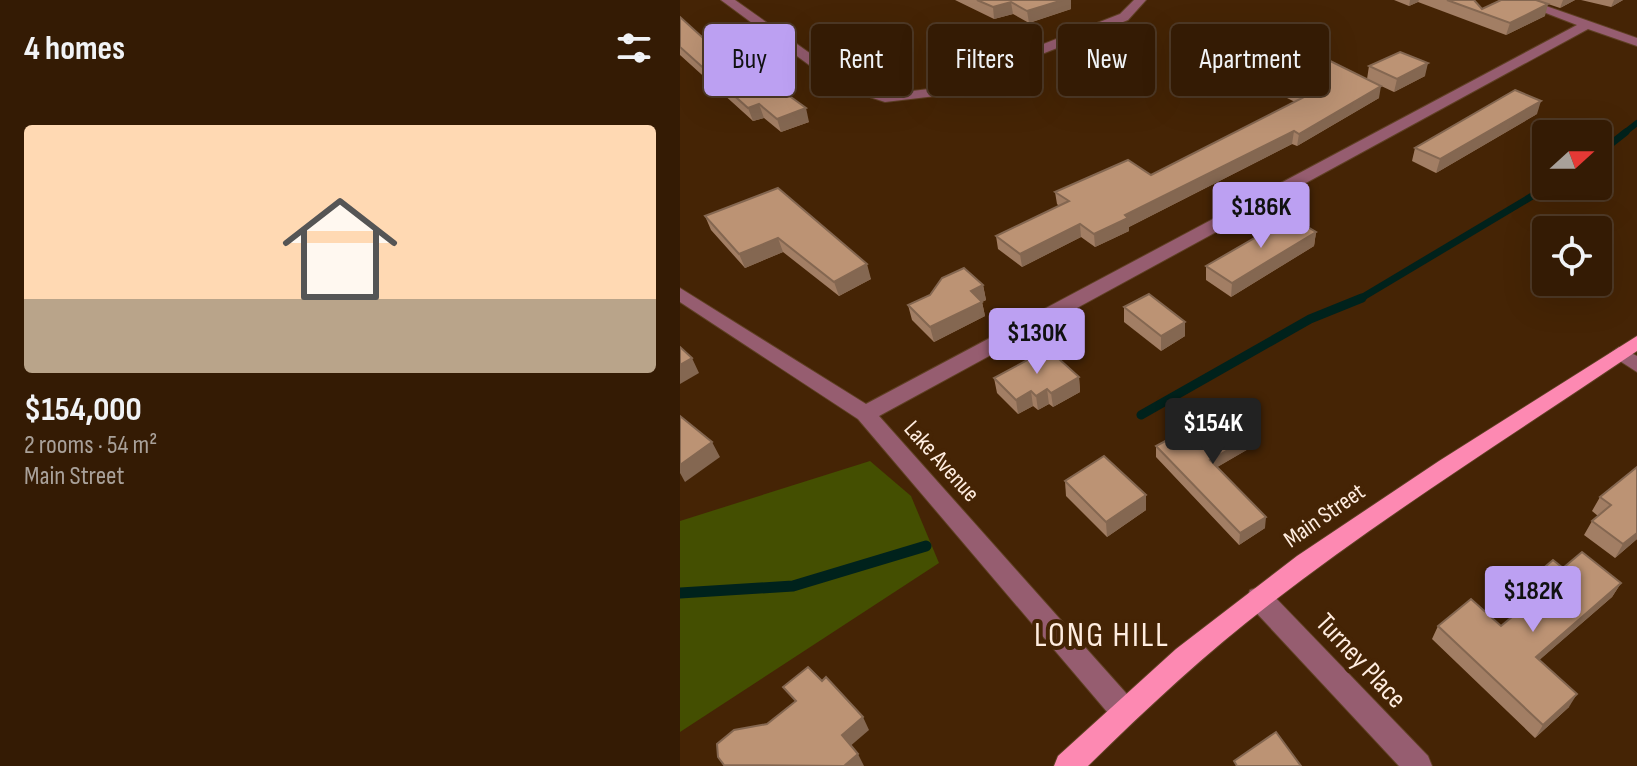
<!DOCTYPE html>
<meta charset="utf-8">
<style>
body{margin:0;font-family:"Sofia Sans Condensed",sans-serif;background:#3c240e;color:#f1f3f6;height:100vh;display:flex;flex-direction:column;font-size:30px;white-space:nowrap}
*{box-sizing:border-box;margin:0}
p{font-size:26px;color:#a9a19a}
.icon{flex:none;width:44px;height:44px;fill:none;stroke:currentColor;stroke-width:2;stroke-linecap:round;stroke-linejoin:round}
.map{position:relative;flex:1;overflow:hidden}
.details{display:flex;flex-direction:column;background:#341b04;width:680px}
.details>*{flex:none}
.top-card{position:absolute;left:24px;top:24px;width:760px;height:72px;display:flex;gap:16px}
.needle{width:52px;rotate:69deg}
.tools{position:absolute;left:852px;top:120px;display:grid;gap:16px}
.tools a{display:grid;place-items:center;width:80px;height:80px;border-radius:8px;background:#341b04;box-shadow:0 8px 32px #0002,0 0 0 2px #4e3926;font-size:40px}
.price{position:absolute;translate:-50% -68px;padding:0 18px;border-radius:8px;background:#bca0f2;color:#111;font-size:26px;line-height:52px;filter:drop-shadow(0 2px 4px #0008)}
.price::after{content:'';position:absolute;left:50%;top:48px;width:24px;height:18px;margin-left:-12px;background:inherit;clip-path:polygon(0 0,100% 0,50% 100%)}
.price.current{background:#222;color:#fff}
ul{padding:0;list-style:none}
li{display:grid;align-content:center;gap:16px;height:424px;padding:0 24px}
li span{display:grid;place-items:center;height:248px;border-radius:8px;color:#555}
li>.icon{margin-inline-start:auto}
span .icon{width:144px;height:144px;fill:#fffc;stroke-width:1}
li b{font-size:34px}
h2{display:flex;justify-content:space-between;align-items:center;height:96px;padding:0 24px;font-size:34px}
.pill{padding:0 28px;border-radius:8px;background:#341b04;box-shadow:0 8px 32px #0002,0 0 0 2px #4e3926;font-size:28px;line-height:72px}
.pill.current{background:#bca0f2;color:#111}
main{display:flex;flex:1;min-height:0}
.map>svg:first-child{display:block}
.green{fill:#444f01}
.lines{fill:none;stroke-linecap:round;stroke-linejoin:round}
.stream-far3{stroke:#00221c;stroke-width:6}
.stream-far2{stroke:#00221c;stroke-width:7}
.stream-far1{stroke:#00221c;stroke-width:9}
.stream{stroke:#00221c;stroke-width:11}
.minor-casing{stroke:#5f4024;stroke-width:2}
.major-casing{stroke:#5f4024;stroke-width:2}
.minor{fill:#965d70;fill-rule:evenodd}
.major{fill:#fd89b2;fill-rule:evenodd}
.wall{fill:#a27e64}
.shaded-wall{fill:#846751}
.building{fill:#bc9374;stroke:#846751;stroke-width:2}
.labels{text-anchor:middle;stroke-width:8;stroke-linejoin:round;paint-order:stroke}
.street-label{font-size:24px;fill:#ffede0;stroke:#452405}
.near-street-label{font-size:28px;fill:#ffede0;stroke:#452405}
.near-quarter-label{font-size:34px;letter-spacing:2px;fill:#ffede0;stroke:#452405}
</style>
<main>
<section class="details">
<h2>4 homes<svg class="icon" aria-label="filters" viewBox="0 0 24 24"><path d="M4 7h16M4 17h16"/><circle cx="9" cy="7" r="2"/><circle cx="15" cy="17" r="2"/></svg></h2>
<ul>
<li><span style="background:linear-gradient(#ffd9b3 70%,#b9a48a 0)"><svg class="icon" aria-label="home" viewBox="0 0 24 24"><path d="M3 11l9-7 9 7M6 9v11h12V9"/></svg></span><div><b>$154,000</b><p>2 rooms · 54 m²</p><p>Main Street</p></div></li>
</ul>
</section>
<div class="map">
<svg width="957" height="766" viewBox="0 0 957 766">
<rect width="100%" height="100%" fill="#452405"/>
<polygon class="green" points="190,461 231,496 259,563 0,732 0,521"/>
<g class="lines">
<polyline class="stream-far3" points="943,134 957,123"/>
<g class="stream-far2">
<polyline points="918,154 946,132"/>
<polyline points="678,300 869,186"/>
</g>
<polyline class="stream-far1" points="461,415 630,319 682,298"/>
<polyline class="stream" points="0,593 113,586 246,546"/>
<g class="minor-casing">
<g id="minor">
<polygon points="41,0 55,0 169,81 206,94 249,89 440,14 454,0 466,0 448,20 256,96 205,102 159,87"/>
<polygon points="832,0 849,0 957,38 957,46 908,29 199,416 454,702 458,711 454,720 444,724 434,720 178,419 0,302 0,288 186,404 897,25"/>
<polygon points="939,347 957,356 957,372 929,354"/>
<polygon points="579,587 588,590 748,756 752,766 719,766 570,606 567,598 570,590"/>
</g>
</g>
<g class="major-casing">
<path id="major" d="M957,336V351C834,434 708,513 590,604C526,653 466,709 408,766H374L378,756L496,649L617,556L759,461Z"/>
</g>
<use href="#minor" class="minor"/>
<use href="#major" class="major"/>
</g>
<g class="wall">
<polygon points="275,0 391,0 391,9 349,23 333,14 314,19"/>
<polygon points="714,0 794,0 802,9 821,0 895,0 880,8 859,1 865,16 826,35 738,2 729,6"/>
<polygon points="901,0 943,0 931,7"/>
<polygon points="0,17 45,58 129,122 101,132 84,118 73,121 0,55"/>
<polygon points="689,66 745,76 714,92 699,85 699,98 617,146 612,144 449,227 449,231 415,247 401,237 342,267 318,249 316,236 379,206 377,204 375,192 471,175 615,102 587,88 588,76 687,79"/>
<polygon points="857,114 756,173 732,161 735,148"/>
<polygon points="98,188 191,279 159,296 103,252 65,268 31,230 25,216"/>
<polygon points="636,232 634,246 551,297 526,280 526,266"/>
<polygon points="303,285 306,300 302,302 305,316 254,342 232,320 228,305"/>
<polygon points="444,307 505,322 505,336 481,351 444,322"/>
<polygon points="399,377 400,392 373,407 369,404 358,410 353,406 338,414 317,393 314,378"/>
<polygon points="572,437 570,448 537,467 585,528 559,545 476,457 476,446"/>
<polygon points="957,467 957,539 935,558 904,535 912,521 918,516 912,511 920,497"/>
<polygon points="385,481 466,495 466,510 427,537 386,496"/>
<polygon points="883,568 941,583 932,597 859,660 889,707 855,738 752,639 758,626 821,626 855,598 846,590 853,577"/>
</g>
<g class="shaded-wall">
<polygon points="383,0 391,0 391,9 349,23 347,11"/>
<polygon points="730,0 739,0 738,2 729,6"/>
<polygon points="883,0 895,0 880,8"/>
<polygon points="934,0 943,0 931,7"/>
<polygon points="331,2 333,14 314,19 313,7"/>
<polygon points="868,4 865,16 826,35 830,23"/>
<polygon points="748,63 745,76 714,92 717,79"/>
<polygon points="701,86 699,98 617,146 619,134"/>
<polygon points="861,101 857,114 756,173 760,159"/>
<polygon points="79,104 84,118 73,121 68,108"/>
<polygon points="126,108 129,122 101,132 97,119"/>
<polygon points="614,131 612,144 449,227 449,231 415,247 414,234 445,215"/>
<polygon points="400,224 401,237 342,267 340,254"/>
<polygon points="636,232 634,246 551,297 552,283"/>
<polygon points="98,238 103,252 65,268 59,254"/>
<polygon points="187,264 191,279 159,296 154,282"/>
<polygon points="303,285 306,300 293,306 291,291"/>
<polygon points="302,302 305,316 254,342 250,327"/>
<polygon points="505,322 505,336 481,351 481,336"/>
<polygon points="12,358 19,373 0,384 0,365"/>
<polygon points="399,377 400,392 373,407 371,393"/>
<polygon points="367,389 369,404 358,410 356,396"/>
<polygon points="351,391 353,406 338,414 336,400"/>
<polygon points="572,437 570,448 529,472 530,460"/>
<polygon points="32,442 40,457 5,482 0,473 0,465"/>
<polygon points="466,495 466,510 427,537 426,522"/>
<polygon points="586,517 585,528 559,545 560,533"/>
<polygon points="957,533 957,539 935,558 943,544"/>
<polygon points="941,583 932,597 848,670 856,657"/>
<polygon points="897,694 889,707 855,738 863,725"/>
<polygon points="183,717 189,730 168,748 162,735"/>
<polygon points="178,754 184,766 164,766"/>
</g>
<g class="building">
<polygon points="297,0 383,0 347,11 331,2 313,7"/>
<polygon points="767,0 794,0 802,9 821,0 856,0 868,4 830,23"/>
<polygon points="0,17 45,58 57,58 126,108 97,119 79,104 68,108 0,47"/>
<polygon points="720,52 748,63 717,79 689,66"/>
<polygon points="636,54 701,86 619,134 614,131 445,215 448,218 414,234 400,224 340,254 316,236 389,201 375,192 448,160 471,175 628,95 588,76"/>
<polygon points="835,90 861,101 760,159 735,148"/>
<polygon points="98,188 187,264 154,282 98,238 59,254 25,216"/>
<polygon points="611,217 636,232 552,283 526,266"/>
<polygon points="284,268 303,285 291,291 302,302 250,327 228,305 250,295 262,278"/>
<polygon points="469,294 505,322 481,336 444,307"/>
<polygon points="0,347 12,358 0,365"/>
<polygon points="368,349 399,377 371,393 367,389 356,396 351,391 336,400 314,378"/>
<polygon points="543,410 572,437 530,460 586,517 560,533 476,446"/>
<polygon points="0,416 32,442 0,465"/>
<polygon points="424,456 466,495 426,522 385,481"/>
<polygon points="957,467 957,533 943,544 912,521 931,505 920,497"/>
<polygon points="902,552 941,583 856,657 897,694 863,725 758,626 791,599 821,626 867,588 853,577 873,560 883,568"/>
<polygon points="128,667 142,681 146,677 183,717 162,735 178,754 164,766 44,765 38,757 37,744 54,730 87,724 116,701 103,687"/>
<polygon points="596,732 621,766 557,766 554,761"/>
</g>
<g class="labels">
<g class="street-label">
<text transform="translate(262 461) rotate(48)" y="8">Lake Avenue</text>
<text transform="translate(644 515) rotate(-35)" y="8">Main Street</text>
</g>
<g class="near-street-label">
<text transform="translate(682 660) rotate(47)" y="10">Turney Place</text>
</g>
<g class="near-quarter-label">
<text x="422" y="646">LONG HILL</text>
</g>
</g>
</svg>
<div class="tools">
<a><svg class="needle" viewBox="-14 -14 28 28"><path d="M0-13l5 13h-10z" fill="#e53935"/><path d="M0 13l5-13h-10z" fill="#a9a19a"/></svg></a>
<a><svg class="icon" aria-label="locate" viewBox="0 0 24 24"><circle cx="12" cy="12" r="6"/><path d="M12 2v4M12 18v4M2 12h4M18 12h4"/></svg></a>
</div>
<b class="price" style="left:581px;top:250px">$186K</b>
<b class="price" style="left:357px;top:376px">$130K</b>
<b class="price current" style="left:533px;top:466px">$154K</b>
<b class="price" style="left:853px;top:634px">$182K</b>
<div class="top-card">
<a class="pill current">Buy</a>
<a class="pill">Rent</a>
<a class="pill">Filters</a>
<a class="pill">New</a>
<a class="pill">Apartment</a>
</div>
</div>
</main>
